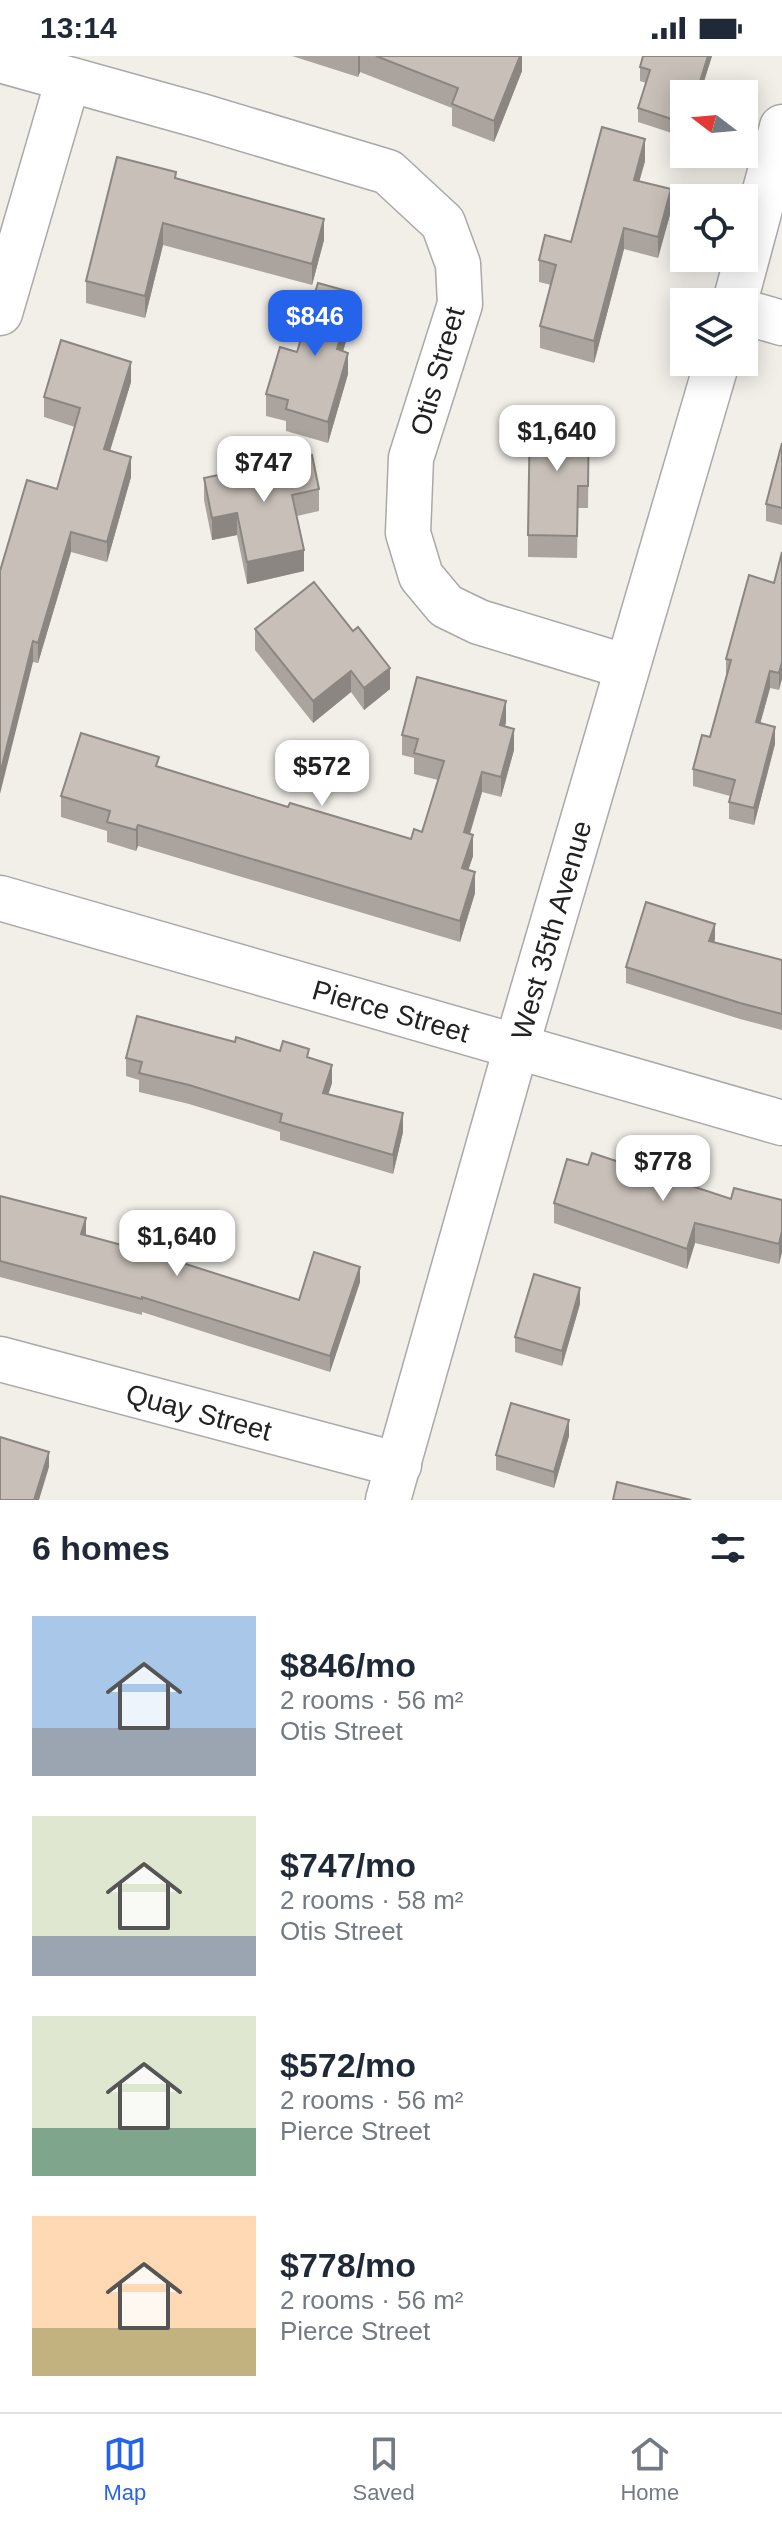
<!DOCTYPE html>
<meta charset="utf-8">
<style>
body{margin:0;font-family:Helvetica,sans-serif;background:#f6f6f7;color:#1f2937;height:100vh;display:flex;flex-direction:column;font-size:30px;white-space:nowrap}
*{box-sizing:border-box;margin:0}
p{font-size:26px;color:#747a83}
.icon{flex:none;width:44px;height:44px;fill:none;stroke:currentColor;stroke-width:2;stroke-linecap:round;stroke-linejoin:round}
.map{position:relative;height:1444px;overflow:hidden}
.panel{display:flex;flex-direction:column;background:#fff;flex:1}
.panel>*{flex:none}
.needle{width:52px;rotate:286deg}
.buttons{position:absolute;left:670px;top:24px;display:grid;gap:16px}
.buttons a{display:grid;place-items:center;width:88px;height:88px;border-radius:0px;background:#fff;box-shadow:0 4px 20px #0003;font-size:40px}
.price{position:absolute;translate:-50% -68px;padding:0 18px;border-radius:16px;background:#fff;color:#222;font-size:26px;line-height:52px;filter:drop-shadow(0 2px 4px #0008)}
.price::after{content:'';position:absolute;left:50%;top:48px;width:24px;height:18px;margin-left:-12px;background:inherit;clip-path:polygon(0 0,100% 0,50% 100%)}
.price.active{background:#2563eb;color:#fff}
ul{padding:0;list-style:none}
li{display:flex;align-items:center;gap:24px;height:200px;padding:0 32px}
li span{display:grid;place-items:center;flex:none;width:224px;height:160px;border-radius:0px;color:#555}
li>.icon{margin-inline-start:auto}
span .icon{width:96px;height:96px;fill:#fffc;stroke-width:1}
li b{font-size:34px}
h2{display:flex;justify-content:space-between;align-items:center;height:96px;padding:0 32px;font-size:34px}
.status{display:flex;justify-content:space-between;align-items:center;height:56px;padding:0 40px;background:#fff;direction:ltr}
.status svg{height:22px;fill:currentColor}
.tabs{display:flex;justify-content:space-around;align-items:center;height:112px;border-top:2px solid #e0e1e3;background:#fff;font-size:22px;color:#747a83}
.tabs a{display:grid;justify-items:center;gap:4px}
.tabs .active{color:#2563eb}
.map>svg:first-child{display:block}
.lines{fill:none;stroke-linecap:round;stroke-linejoin:round}
.minor-casing{stroke:#a9a9a9;stroke-width:47}
.minor{stroke:#fff;stroke-width:44}
.wall{fill:#aba49e}
.shaded-wall{fill:#8b8681}
.building{fill:#c7bfb8;stroke:#8b8681;stroke-width:2}
.labels{text-anchor:middle;stroke-width:6;stroke-linejoin:round;paint-order:stroke}
.street-label{font-size:28px;fill:#222;stroke:#fff}
</style>
<div class="status"><b>13:14</b><svg viewBox="0 0 49 12"><path d="M0 12V9h3v3zM5 12V6h3v6zM10 12V3h3v9zM15 12V0h3v12zM26 1h20v11H26zM47 4h2v5h-2z"/></svg></div>
<div class="map">
<svg width="782" height="1444" viewBox="0 0 782 1444">
<rect width="100%" height="100%" fill="#f2efe9"/>
<g class="lines">
<g class="minor-casing">
<g id="minor">
<polyline points="0,4 201,60 388,116 443,167 458,208 460,248 411,402 408,477 421,520 446,550 479,566 627,611"/>
<polyline points="735,246 782,71"/>
<polyline points="744,256 782,267"/>
<polyline points="0,257 68,24"/>
<polyline points="0,842 782,1067"/>
<polyline points="0,1303 399,1409"/>
<polyline points="388,1444 516,992 717,306"/>
</g>
</g>
<use href="#minor" class="minor"/>
</g>
<g class="wall">
<polygon points="292,0 522,0 522,15 494,86 452,70 452,52 360,16 358,21"/>
<polygon points="643,0 712,0 700,38 684,38 684,81 638,66 638,52 646,27 640,25 640,11"/>
<polygon points="645,105 639,125 671,155 658,202 624,193 594,307 540,292 540,270 551,229 539,226 539,204 571,186"/>
<polygon points="176,122 324,184 312,229 163,189 145,262 86,247 86,225"/>
<polygon points="354,259 343,295 348,318 328,387 286,375 286,365 266,360 266,338 297,296"/>
<polygon points="131,326 110,395 131,421 107,506 71,496 38,607 33,606 27,424 57,433 75,371 44,361 44,341"/>
<polygon points="589,361 588,452 578,452 577,502 528,501 528,479"/>
<polygon points="782,387 782,469 766,465 766,448"/>
<polygon points="204,422 319,433 319,455 297,460 304,515 247,528 237,479 212,484 204,444"/>
<polygon points="782,496 779,634 770,632 760,667 775,688 754,769 729,763 729,746 730,740 693,730 693,713 710,681 726,620 726,603 774,527"/>
<polygon points="314,526 390,633 364,654 351,636 313,667 255,594 255,573"/>
<polygon points="506,666 505,670 514,694 501,741 482,736 470,778 473,800 468,814 475,837 460,886 138,790 136,795 107,786 107,775 61,761 61,740 159,711 288,751 411,783 422,776 438,724 414,718 414,702 402,699 402,679"/>
<polygon points="715,883 714,886 782,904 782,974 740,963 626,927 626,911"/>
<polygon points="235,986 309,1002 332,1027 328,1038 403,1076 393,1118 280,1084 280,1076 189,1048 139,1036 139,1024 126,1020 126,1002"/>
<polygon points="588,1109 731,1143 782,1144 782,1196 779,1208 695,1187 687,1213 554,1167 554,1147"/>
<polygon points="0,1140 86,1177 85,1179 299,1244 360,1226 330,1316 142,1256 142,1259 0,1221"/>
<polygon points="580,1248 562,1310 515,1296 515,1281"/>
<polygon points="569,1380 554,1432 496,1414 496,1399"/>
</g>
<g class="shaded-wall">
<polygon points="358,0 360,0 360,16 358,21"/>
<polygon points="520,0 522,0 522,15 494,86 494,65"/>
<polygon points="708,0 712,0 700,38 696,38"/>
<polygon points="645,83 645,105 634,145 634,124"/>
<polygon points="671,133 671,155 658,202 658,181"/>
<polygon points="324,163 324,184 312,229 312,208"/>
<polygon points="163,167 163,189 145,262 145,240"/>
<polygon points="624,172 624,193 594,307 594,285"/>
<polygon points="354,237 354,259 337,315 337,293"/>
<polygon points="348,297 348,318 328,387 328,366"/>
<polygon points="131,306 131,326 104,414 104,393"/>
<polygon points="131,401 131,421 107,506 107,486"/>
<polygon points="237,457 237,479 212,484 212,462"/>
<polygon points="71,476 71,496 38,607 38,587"/>
<polygon points="304,494 304,515 247,528 247,506"/>
<polygon points="33,585 33,606 0,738 0,718"/>
<polygon points="782,606 782,623 779,634 779,617"/>
<polygon points="390,612 390,633 364,654 364,632"/>
<polygon points="351,615 351,636 313,667 313,645"/>
<polygon points="770,615 770,632 756,683 756,666"/>
<polygon points="506,645 506,666 500,690 500,669"/>
<polygon points="775,671 775,688 754,769 754,752"/>
<polygon points="514,673 514,694 501,741 501,721"/>
<polygon points="482,716 482,736 464,797 464,776"/>
<polygon points="138,769 138,790 136,795 136,774"/>
<polygon points="473,779 473,800 462,833 462,812"/>
<polygon points="475,816 475,837 460,886 460,865"/>
<polygon points="715,868 715,883 709,901 709,885"/>
<polygon points="332,1009 332,1027 323,1055 323,1037"/>
<polygon points="403,1057 403,1076 393,1118 393,1099"/>
<polygon points="86,1162 86,1177 81,1194 81,1178"/>
<polygon points="695,1167 695,1187 687,1213 687,1193"/>
<polygon points="782,1175 782,1196 779,1208 779,1188"/>
<polygon points="360,1211 360,1226 330,1316 330,1300"/>
<polygon points="580,1232 580,1248 562,1310 562,1295"/>
<polygon points="569,1364 569,1380 554,1432 554,1416"/>
<polygon points="49,1396 49,1411 39,1444 34,1444"/>
</g>
<g class="building">
<polygon points="376,0 520,0 494,65 452,48 458,32"/>
<polygon points="643,0 708,0 696,38 684,38 684,67 638,52 650,14 640,11"/>
<polygon points="602,71 645,83 634,124 671,133 658,181 624,172 594,285 540,270 556,209 539,204 545,179 571,186"/>
<polygon points="117,101 176,116 175,122 324,163 312,208 163,167 145,240 86,225"/>
<polygon points="318,227 354,237 337,293 348,297 328,366 286,353 288,344 266,338 280,291 297,296"/>
<polygon points="61,284 131,306 104,393 131,401 107,486 71,476 38,587 33,585 0,718 0,515 27,424 57,433 80,352 44,341"/>
<polygon points="530,360 589,361 588,430 578,430 577,480 528,479"/>
<polygon points="782,387 782,452 766,448"/>
<polygon points="312,399 319,433 292,439 304,494 247,506 237,457 212,462 204,422"/>
<polygon points="782,496 782,606 779,617 770,615 756,666 775,671 754,752 729,746 735,724 693,713 702,679 710,681 731,604 726,603 749,519 774,527"/>
<polygon points="314,526 353,575 358,571 390,612 364,632 351,615 313,645 255,573"/>
<polygon points="417,621 506,645 500,669 514,673 501,721 482,716 464,776 473,779 462,812 475,816 460,865 138,769 136,774 107,766 110,755 61,740 81,677 159,701 156,710 288,751 290,747 411,783 414,773 422,776 444,705 414,697 418,683 402,679"/>
<polygon points="646,846 715,868 709,885 782,904 782,958 740,947 626,911"/>
<polygon points="137,960 235,986 236,981 280,995 283,985 309,993 307,1001 332,1009 323,1037 403,1057 393,1099 280,1066 282,1058 189,1029 139,1017 142,1006 126,1002"/>
<polygon points="592,1097 731,1143 734,1132 782,1144 782,1175 779,1188 695,1167 687,1193 554,1147 567,1103 588,1109"/>
<polygon points="0,1140 86,1162 81,1178 151,1197 299,1244 314,1196 360,1211 330,1300 142,1241 142,1243 0,1205"/>
<polygon points="534,1218 580,1232 562,1295 515,1281"/>
<polygon points="511,1347 569,1364 554,1416 496,1399"/>
<polygon points="0,1381 49,1396 34,1444 0,1444"/>
<polygon points="617,1426 691,1444 613,1444"/>
</g>
<g class="labels">
<g class="street-label">
<text transform="translate(437 315) rotate(-74)" y="10">Otis Street</text>
<text transform="translate(551 874) rotate(-74)" y="10">West 35th Avenue</text>
<text transform="translate(391 955) rotate(16)" y="10">Pierce Street</text>
<text transform="translate(199 1356) rotate(15)" y="10">Quay Street</text>
</g>
</g>
</svg>
<div class="buttons">
<a><svg class="needle" viewBox="-14 -14 28 28"><path d="M0-13l5 13h-10z" fill="#e53935"/><path d="M0 13l5-13h-10z" fill="#747a83"/></svg></a>
<a><svg class="icon" aria-label="locate" viewBox="0 0 24 24"><circle cx="12" cy="12" r="6"/><path d="M12 2v4M12 18v4M2 12h4M18 12h4"/></svg></a>
<a><svg class="icon" aria-label="layers" viewBox="0 0 24 24"><path d="M12 4l9 5-9 5-9-5zM3 14l9 5 9-5"/></svg></a>
</div>
<b class="price active" style="left:315px;top:302px">$846</b>
<b class="price" style="left:557px;top:417px">$1,640</b>
<b class="price" style="left:264px;top:448px">$747</b>
<b class="price" style="left:322px;top:752px">$572</b>
<b class="price" style="left:663px;top:1147px">$778</b>
<b class="price" style="left:177px;top:1222px">$1,640</b>
</div>
<section class="panel">
<h2>6 homes<svg class="icon" aria-label="filters" viewBox="0 0 24 24"><path d="M4 7h16M4 17h16"/><circle cx="9" cy="7" r="2"/><circle cx="15" cy="17" r="2"/></svg></h2>
<ul>
<li><span style="background:linear-gradient(#a9c7e8 70%,#9aa5b1 0)"><svg class="icon" aria-label="home" viewBox="0 0 24 24"><path d="M3 11l9-7 9 7M6 9v11h12V9"/></svg></span><div><b>$846/mo</b><p>2 rooms · 56 m²</p><p>Otis Street</p></div></li>
<li><span style="background:linear-gradient(#dfe7d0 75%,#9aa5b1 0)"><svg class="icon" aria-label="home" viewBox="0 0 24 24"><path d="M3 11l9-7 9 7M6 9v11h12V9"/></svg></span><div><b>$747/mo</b><p>2 rooms · 58 m²</p><p>Otis Street</p></div></li>
<li><span style="background:linear-gradient(#dfe7d0 70%,#7fa58c 0)"><svg class="icon" aria-label="home" viewBox="0 0 24 24"><path d="M3 11l9-7 9 7M6 9v11h12V9"/></svg></span><div><b>$572/mo</b><p>2 rooms · 56 m²</p><p>Pierce Street</p></div></li>
<li><span style="background:linear-gradient(#ffd9b3 70%,#c2b280 0)"><svg class="icon" aria-label="home" viewBox="0 0 24 24"><path d="M3 11l9-7 9 7M6 9v11h12V9"/></svg></span><div><b>$778/mo</b><p>2 rooms · 56 m²</p><p>Pierce Street</p></div></li>
</ul>
</section>
<nav class="tabs">
<a class="active"><svg class="icon" aria-label="map" viewBox="0 0 24 24"><path d="M3 6l6-2 6 2 6-2v14l-6 2-6-2-6 2zM9 4v14M15 6v14"/></svg>Map</a>
<a><svg class="icon" aria-label="saved" viewBox="0 0 24 24"><path d="M7 4h10v16l-5-4-5 4z"/></svg>Saved</a>
<a><svg class="icon" aria-label="home" viewBox="0 0 24 24"><path d="M3 11l9-7 9 7M6 9v11h12V9"/></svg>Home</a>
</nav>
